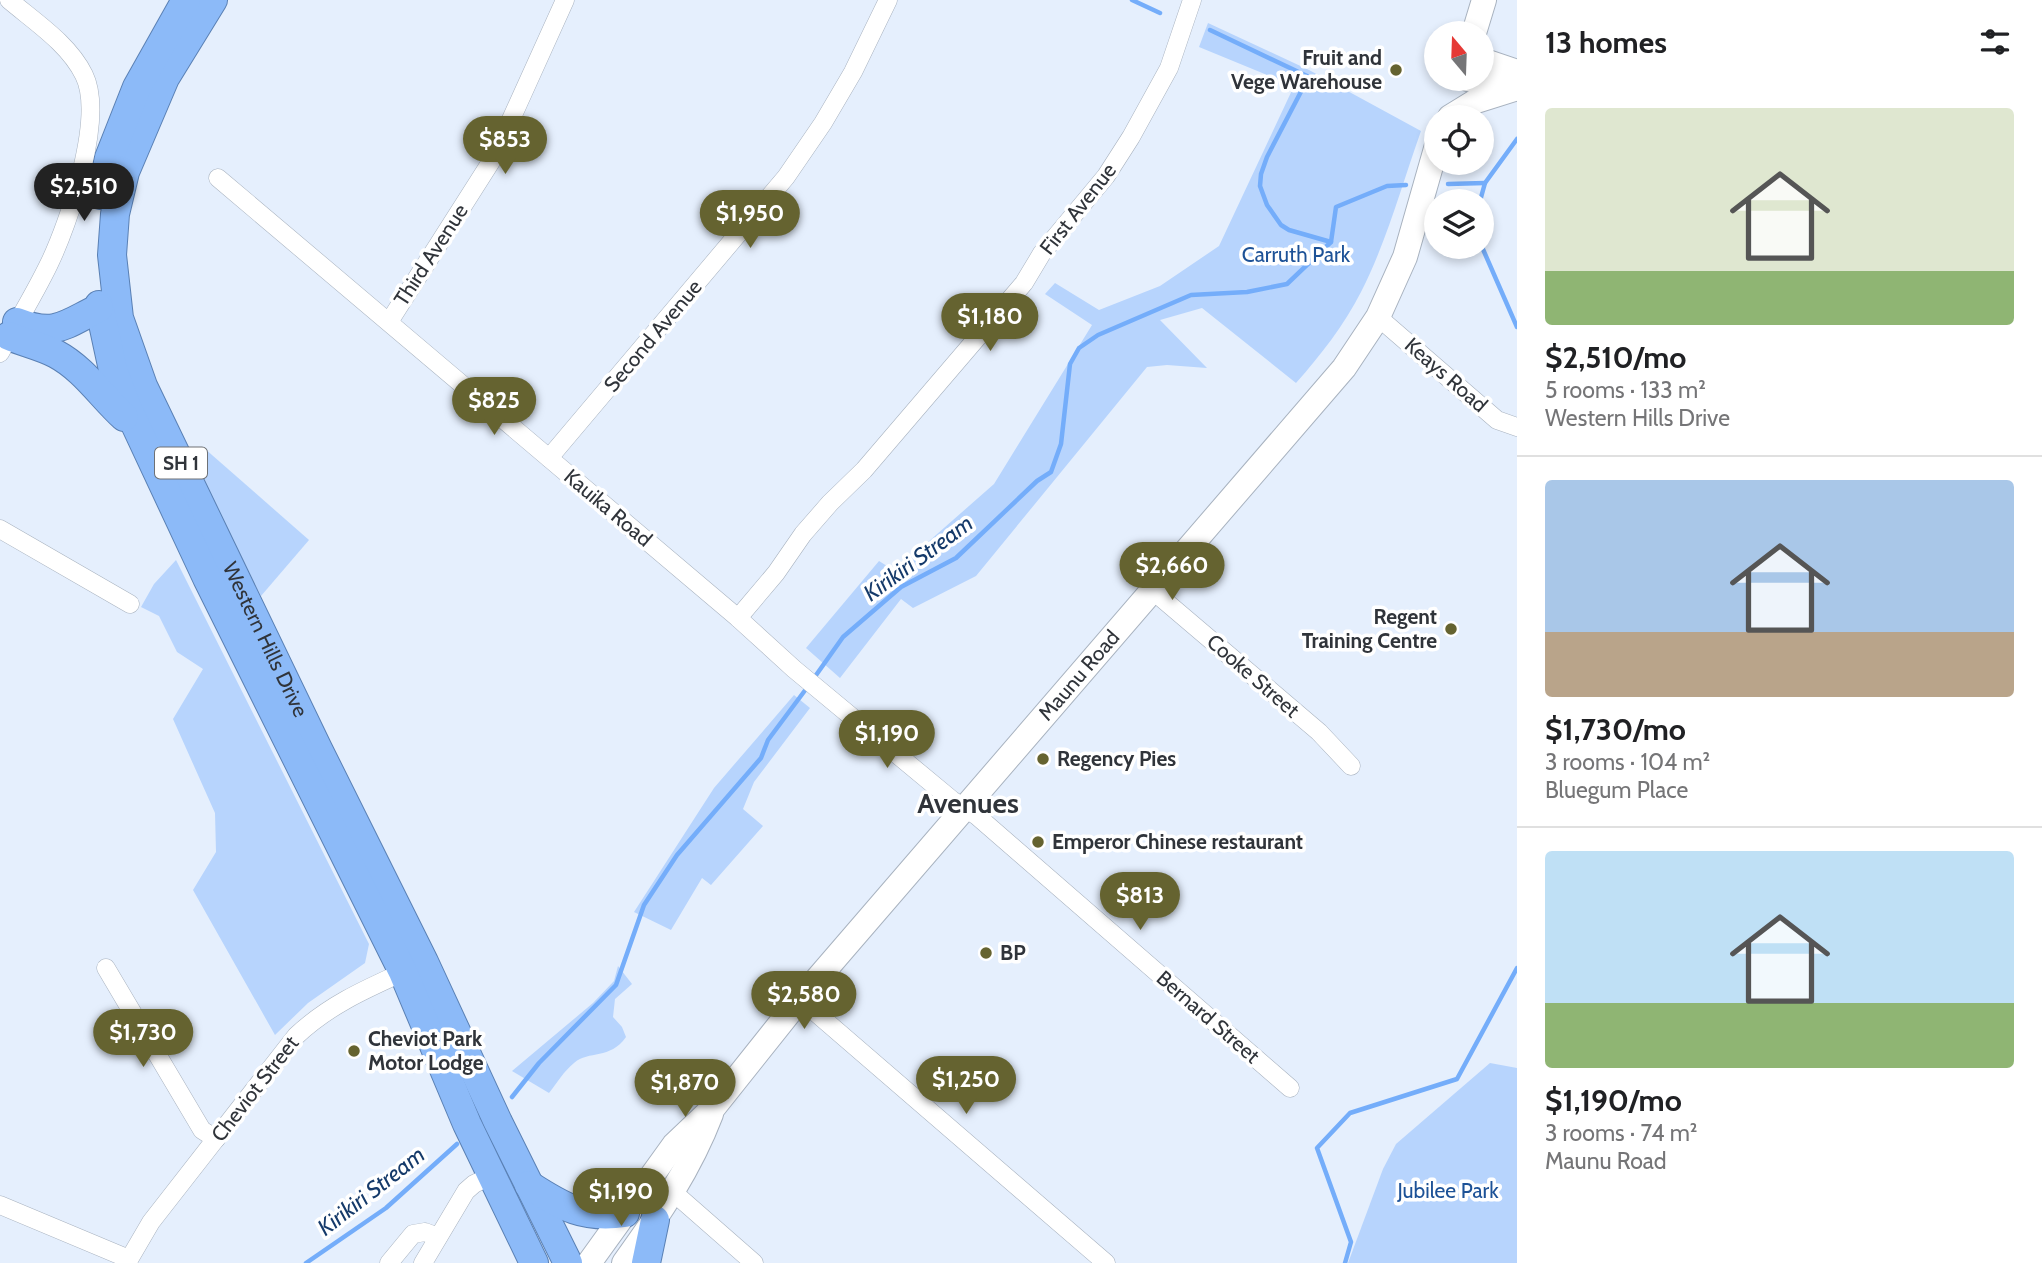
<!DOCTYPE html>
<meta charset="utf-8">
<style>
body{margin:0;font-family:Cabin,sans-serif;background:#f2f2f2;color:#202124;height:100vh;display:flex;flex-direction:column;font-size:26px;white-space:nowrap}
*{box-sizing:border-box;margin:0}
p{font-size:23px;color:#757577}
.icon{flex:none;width:38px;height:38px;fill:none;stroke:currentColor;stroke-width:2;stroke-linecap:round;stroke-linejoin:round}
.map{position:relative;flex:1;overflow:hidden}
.side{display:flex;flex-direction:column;background:#fff;width:525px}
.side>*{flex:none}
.needle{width:46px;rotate:341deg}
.buttons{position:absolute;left:1424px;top:21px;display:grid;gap:14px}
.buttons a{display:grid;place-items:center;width:70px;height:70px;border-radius:50%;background:#fff;box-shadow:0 4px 10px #0003;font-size:35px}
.price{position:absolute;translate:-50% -60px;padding:0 16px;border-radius:24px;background:#656330;color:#fff;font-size:23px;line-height:46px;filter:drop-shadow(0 2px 4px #0008)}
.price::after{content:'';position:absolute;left:50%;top:42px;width:21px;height:16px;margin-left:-10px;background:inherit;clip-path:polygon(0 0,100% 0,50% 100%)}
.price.selected{background:#222;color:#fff}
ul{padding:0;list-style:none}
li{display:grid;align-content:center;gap:14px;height:371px;padding:0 28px}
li+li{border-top:2px solid #e0e0e0}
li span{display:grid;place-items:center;height:217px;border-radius:7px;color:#555}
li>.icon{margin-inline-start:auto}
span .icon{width:126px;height:126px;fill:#fffc;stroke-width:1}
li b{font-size:30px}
h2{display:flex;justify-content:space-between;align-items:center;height:84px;padding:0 28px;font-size:30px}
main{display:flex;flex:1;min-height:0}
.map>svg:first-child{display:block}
.green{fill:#b7d4fd}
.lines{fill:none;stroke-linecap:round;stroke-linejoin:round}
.stream{stroke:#74adfa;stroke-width:4.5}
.minor-casing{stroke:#a8b2bf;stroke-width:19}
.secondary-casing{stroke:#a8b2bf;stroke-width:26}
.trunk-casing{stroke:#5a80b4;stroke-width:30}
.minor{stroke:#fff;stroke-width:18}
.secondary{stroke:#fff;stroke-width:24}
.trunk{stroke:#8cbaf8;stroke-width:28}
.poi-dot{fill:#656330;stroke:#fff;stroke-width:2.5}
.labels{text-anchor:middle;stroke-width:7;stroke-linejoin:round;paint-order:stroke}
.shield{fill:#fff;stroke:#6e7175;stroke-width:2}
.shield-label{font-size:19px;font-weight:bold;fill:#30343a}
.poi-label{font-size:21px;font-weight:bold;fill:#30343a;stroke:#fff;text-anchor:start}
.street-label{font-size:21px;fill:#30343a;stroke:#fff}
.park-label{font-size:21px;fill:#1d5297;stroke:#fff}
.water-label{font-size:23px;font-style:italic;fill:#153a6a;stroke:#fff}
.district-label{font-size:28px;font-weight:bold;fill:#30343a;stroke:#fff}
</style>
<main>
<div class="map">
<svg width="1517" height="1263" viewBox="0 0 1517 1263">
<rect width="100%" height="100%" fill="#e5effd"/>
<g class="green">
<path d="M1208,23L1309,70L1421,131C1402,184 1387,241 1361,292C1344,325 1321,355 1296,383L1202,308L1160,320L1207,368L1167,365L1147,367L976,576L913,608L901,599L840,678L806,648L879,561L895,571L994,484L1092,325L1045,294L1055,283L1099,310L1160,286L1219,246L1294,86L1199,47Z"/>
<polygon points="204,448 309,540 261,596 199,472"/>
<polygon points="176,560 369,944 365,963 308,1003 275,1035 193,890 216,852 215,813 173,719 203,669 177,652 159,616 141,607 154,584"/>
<polygon points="794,695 810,708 754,782 743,809 763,826 711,885 702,878 671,930 634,912 714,788"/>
<path d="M618,966L632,984L615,999L613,1017L622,1027L626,1037C610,1060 589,1050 574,1063C564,1071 557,1083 549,1093L512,1071L593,1003L614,981Z"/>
<polygon points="1490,1063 1517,1068 1517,1263 1348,1263 1383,1169 1396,1144"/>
</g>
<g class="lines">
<g class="stream">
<polyline points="1132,0 1160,13"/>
<polyline points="1210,30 1307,76 1305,84 1267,157 1261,174 1260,186 1267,205 1281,225 1289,230 1331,242"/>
<polyline points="1448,184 1485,183"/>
<polyline points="1480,201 1485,183 1517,139"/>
<polyline points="1482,247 1517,327"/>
<polyline points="814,678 843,637 901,587 956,558 1037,481 1051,472 1061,444 1070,364 1079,348 1098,335 1191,295 1247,292 1287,284 1331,242 1336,207 1387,186 1406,185"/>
<polyline points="512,1097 539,1063 616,985 644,905 677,855 761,758 768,740 809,685"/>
<polyline points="306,1263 386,1208 457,1144"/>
<polyline points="1345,1263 1351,1242 1317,1148 1350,1113 1457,1079 1517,968"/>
</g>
<g class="minor-casing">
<g id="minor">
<polyline points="218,178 738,618 794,669 952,800 977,816 1290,1088"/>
<polyline points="1378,317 1497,420 1517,427"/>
<polyline points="389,322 494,157 565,0"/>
<path d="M0,353C16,324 34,295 49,264C69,223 105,117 84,75C69,44 35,22 9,0"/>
<polyline points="549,458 786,177 823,123 853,72 888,0"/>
<polyline points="0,529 130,604"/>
<polyline points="1152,590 1319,732 1351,766"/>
<polyline points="738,618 776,573 803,534 830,503 864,470 1024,283 1042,253 1106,176 1131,137 1169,68 1192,0"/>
<polyline points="106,968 202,1130 216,1139"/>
<polyline points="800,999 1106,1263"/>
<polyline points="673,1192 754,1263"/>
<polyline points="0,1205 129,1259"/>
<path d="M127,1263L151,1222L296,1036C330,1004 368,988 410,969"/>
<polyline points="389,1263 413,1234 425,1232 438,1237"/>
<polyline points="423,1263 466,1191 474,1184 492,1175"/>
</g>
</g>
<g class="secondary-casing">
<g id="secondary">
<polyline points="1474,33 1484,0"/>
<polyline points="1482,60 1517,72"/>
<polyline points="1468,79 1513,89"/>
<polyline points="1450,117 1476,101 1514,89"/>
<path id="s1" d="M589,1263L674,1145L714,1107L800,999L1344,368L1378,317L1405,257L1437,145"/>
<path d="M624,1263C658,1216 690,1169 711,1114"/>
</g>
</g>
<g class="trunk-casing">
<g id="trunk">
<path id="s2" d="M213,0L165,78L125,172L115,214L112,255L119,318L143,386L318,749L424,962L498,1122L568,1263"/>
<polyline points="101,195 109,158 137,87 186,0"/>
<polyline points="99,305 113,370 127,407 207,578 403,972 467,1124 534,1263"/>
<path d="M17,322C56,337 64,325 99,308"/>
<path d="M9,336C25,343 41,346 56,354C84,369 101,396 124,417"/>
<path d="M529,1185C563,1207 583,1219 625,1213"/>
<polyline points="646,1263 655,1220"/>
</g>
</g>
<use href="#minor" class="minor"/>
<use href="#secondary" class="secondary"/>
<use href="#trunk" class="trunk"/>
</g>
<g class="poi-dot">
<circle cx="1396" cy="70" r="7"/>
<circle cx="1451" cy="629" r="7"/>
<circle cx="1043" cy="759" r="7"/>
<circle cx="1038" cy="842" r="7"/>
<circle cx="986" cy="953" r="7"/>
<circle cx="354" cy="1051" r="7"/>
</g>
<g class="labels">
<rect class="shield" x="155" y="447.5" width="52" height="31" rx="5"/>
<g class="shield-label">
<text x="181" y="470">SH 1</text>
</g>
<g class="poi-label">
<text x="1382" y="65" text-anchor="end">Fruit and<tspan x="1382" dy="24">Vege Warehouse</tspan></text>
<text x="1437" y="624" text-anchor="end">Regent<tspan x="1437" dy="24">Training Centre</tspan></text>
<text x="1057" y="766">Regency Pies</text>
<text x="1052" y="849">Emperor Chinese restaurant</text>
<text x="1000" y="960">BP</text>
<text x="368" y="1046">Cheviot Park<tspan x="368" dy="24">Motor Lodge</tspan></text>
</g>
<g class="street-label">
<text transform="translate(1078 209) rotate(-52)" y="7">First Avenue</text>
<text transform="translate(431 255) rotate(-57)" y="7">Third Avenue</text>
<text transform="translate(653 336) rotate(-50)" y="7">Second Avenue</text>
<text transform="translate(1446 375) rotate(41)" y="7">Keays Road</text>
<text transform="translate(608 508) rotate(40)" y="7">Kauika Road</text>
<text dy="7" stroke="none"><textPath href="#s2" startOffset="695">Western Hills Drive</textPath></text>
<text dy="7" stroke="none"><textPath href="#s1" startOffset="766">Maunu Road</textPath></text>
<text transform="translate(1253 676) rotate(41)" y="7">Cooke Street</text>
<text transform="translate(1208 1017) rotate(41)" y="7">Bernard Street</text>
<text transform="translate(255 1089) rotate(-52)" y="7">Cheviot Street</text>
</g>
<g class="park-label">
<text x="1296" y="262">Carruth Park</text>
<text x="1448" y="1198">Jubilee Park</text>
</g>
<g class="water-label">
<text transform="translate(918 558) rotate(-36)" y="8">Kirikiri Stream</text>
<text transform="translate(371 1191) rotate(-38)" y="8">Kirikiri Stream</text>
</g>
<g class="district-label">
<text x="968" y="813">Avenues</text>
</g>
</g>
</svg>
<div class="buttons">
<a><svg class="needle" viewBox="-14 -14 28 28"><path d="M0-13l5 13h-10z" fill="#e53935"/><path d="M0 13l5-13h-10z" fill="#757577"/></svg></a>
<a><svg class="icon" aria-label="locate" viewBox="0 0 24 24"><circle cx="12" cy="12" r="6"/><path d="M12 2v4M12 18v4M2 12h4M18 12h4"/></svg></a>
<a><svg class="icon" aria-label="layers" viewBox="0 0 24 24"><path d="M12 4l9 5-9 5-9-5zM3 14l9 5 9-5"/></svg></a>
</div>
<b class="price" style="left:505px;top:176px">$853</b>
<b class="price selected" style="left:84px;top:223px">$2,510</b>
<b class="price" style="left:750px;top:250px">$1,950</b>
<b class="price" style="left:990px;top:353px">$1,180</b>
<b class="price" style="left:494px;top:437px">$825</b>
<b class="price" style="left:1172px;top:602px">$2,660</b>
<b class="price" style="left:887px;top:770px">$1,190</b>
<b class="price" style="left:1140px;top:932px">$813</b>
<b class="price" style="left:804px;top:1031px">$2,580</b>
<b class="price" style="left:143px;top:1069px">$1,730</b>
<b class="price" style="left:966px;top:1116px">$1,250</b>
<b class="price" style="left:685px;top:1119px">$1,870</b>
<b class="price" style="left:621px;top:1228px">$1,190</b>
</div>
<section class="side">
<h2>13 homes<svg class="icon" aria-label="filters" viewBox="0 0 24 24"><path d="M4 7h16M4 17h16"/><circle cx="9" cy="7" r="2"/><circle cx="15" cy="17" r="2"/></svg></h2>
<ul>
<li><span style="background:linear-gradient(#dfe7d0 75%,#8fb573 0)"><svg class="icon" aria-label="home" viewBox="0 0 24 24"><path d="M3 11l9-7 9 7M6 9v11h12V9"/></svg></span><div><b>$2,510/mo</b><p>5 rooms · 133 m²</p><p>Western Hills Drive</p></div></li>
<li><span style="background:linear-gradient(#a9c7e8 70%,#b9a48a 0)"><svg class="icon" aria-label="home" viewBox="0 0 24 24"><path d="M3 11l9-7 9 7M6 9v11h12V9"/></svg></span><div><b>$1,730/mo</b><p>3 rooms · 104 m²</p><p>Bluegum Place</p></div></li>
<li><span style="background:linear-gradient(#bfe0f5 70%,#8fb573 0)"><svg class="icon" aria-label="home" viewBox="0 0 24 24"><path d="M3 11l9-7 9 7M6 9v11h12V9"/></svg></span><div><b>$1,190/mo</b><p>3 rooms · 74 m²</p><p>Maunu Road</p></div></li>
</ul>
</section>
</main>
